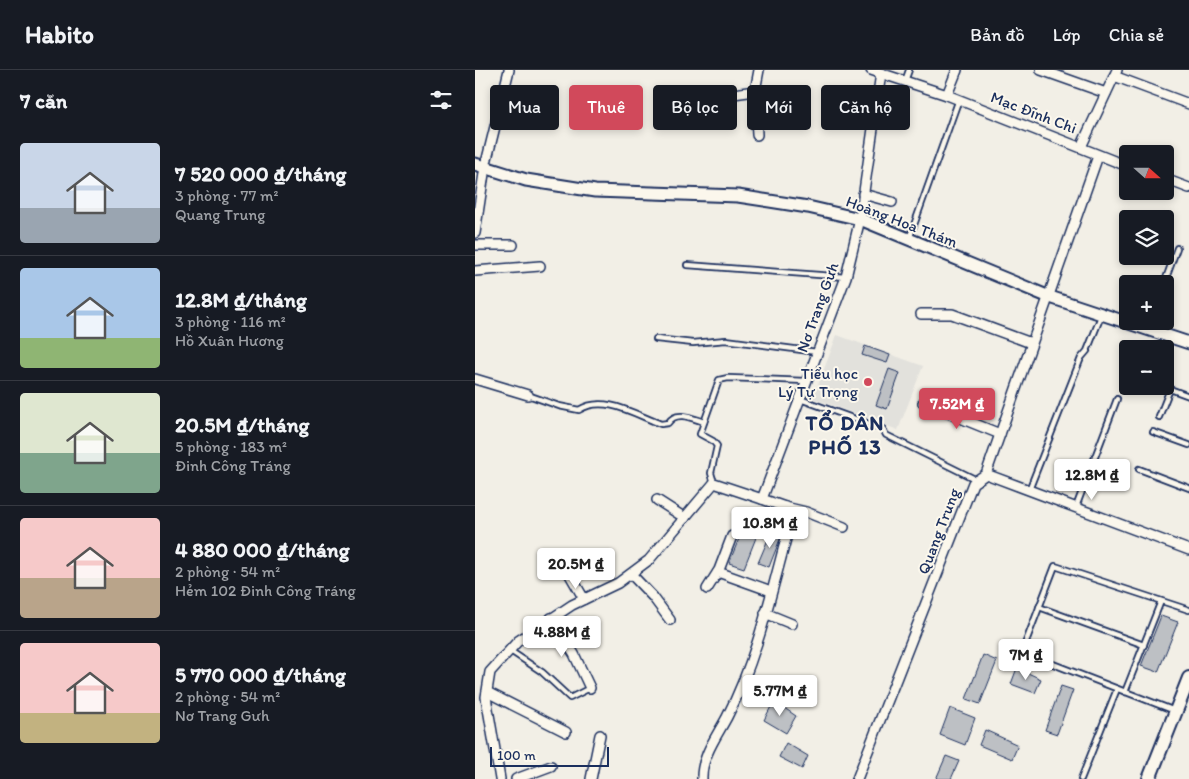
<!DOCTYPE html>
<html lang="vi">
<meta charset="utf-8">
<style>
body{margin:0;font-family:Itim,sans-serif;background:#20242c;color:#f1f3f6;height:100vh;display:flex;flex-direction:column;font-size:19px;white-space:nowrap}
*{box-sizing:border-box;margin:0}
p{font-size:16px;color:#9ea1a6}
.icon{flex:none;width:28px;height:28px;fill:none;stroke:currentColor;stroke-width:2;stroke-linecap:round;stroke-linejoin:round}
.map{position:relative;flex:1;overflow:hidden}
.drawer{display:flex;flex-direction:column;background:#171b24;width:475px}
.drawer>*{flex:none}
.top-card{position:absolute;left:15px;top:15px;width:475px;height:45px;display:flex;gap:10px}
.needle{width:32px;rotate:111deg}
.buttons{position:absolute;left:644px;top:75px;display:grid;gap:10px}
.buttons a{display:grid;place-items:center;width:55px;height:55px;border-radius:5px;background:#171b24;box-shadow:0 2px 8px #0003;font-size:25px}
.scale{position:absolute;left:15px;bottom:12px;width:119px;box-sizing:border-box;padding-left:5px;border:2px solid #1b2f5e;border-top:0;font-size:14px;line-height:18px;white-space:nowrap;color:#1b2f5e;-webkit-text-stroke:4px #fbf7ec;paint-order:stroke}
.price{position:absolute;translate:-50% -42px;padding:0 11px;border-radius:5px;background:#fff;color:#222;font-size:16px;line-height:32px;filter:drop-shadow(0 1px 2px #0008)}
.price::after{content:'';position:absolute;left:50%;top:30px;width:15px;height:11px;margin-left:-8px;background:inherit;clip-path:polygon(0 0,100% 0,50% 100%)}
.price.active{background:#d1495b;color:#fff}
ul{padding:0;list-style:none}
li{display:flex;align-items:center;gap:15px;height:125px;padding:0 20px}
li+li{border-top:1px solid #363941}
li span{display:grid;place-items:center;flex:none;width:140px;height:100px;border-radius:5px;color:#555}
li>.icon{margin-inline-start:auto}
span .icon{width:60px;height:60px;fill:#fffc;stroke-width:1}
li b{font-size:21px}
h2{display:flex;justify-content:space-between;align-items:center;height:60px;padding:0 20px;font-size:21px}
.pill{padding:0 18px;border-radius:5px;background:#171b24;box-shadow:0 2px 8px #0003;font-size:18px;line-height:45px}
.pill.active{background:#d1495b;color:#fff}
header{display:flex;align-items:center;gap:30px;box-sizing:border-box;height:70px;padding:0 25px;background:#171b24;border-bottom:1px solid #363941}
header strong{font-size:24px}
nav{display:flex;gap:28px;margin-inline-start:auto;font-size:18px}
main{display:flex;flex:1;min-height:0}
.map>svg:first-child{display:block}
.built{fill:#e2e1dc}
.building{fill:#bdc0c4;stroke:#1b2f5e}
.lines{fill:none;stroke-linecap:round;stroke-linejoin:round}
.lane-casing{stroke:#1b2f5e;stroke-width:8}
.street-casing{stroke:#1b2f5e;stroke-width:12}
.secondary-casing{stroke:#1b2f5e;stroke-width:15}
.primary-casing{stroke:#1b2f5e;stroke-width:16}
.lane{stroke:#fbf7ec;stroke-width:4.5}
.street{stroke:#fbf7ec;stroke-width:9}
.secondary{stroke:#fbf7ec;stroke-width:11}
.primary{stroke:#fbf7ec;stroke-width:12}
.poi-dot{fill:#d1495b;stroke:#fbf7ec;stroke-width:2}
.labels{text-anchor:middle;stroke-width:4;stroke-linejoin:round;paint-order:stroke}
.street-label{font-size:16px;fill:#1b2f5e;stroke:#fbf7ec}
.poi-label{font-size:16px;fill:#1b2f5e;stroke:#fbf7ec;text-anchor:end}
.district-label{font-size:21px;font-weight:bold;letter-spacing:1px;fill:#1b2f5e;stroke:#fbf7ec}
</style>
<header>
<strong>Habito</strong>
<nav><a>Bản đồ</a><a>Lớp</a><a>Chia sẻ</a></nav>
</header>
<main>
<section class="drawer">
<h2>7 căn<svg class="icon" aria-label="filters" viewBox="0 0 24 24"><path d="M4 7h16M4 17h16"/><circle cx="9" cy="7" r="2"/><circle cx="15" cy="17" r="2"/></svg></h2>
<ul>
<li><span style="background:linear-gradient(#c9d6e8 65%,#9aa5b1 0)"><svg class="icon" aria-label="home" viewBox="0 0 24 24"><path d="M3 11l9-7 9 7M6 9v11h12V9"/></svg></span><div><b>7 520 000 ₫/tháng</b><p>3 phòng · 77 m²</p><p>Quang Trung</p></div></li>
<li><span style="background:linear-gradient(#a9c7e8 70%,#8fb573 0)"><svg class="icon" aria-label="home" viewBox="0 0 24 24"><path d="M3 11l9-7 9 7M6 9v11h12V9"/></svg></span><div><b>12.8M ₫/tháng</b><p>3 phòng · 116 m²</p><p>Hồ Xuân Hương</p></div></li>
<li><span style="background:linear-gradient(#dfe7d0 60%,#7fa58c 0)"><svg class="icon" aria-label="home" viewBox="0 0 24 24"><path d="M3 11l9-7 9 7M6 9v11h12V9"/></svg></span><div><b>20.5M ₫/tháng</b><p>5 phòng · 183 m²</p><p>Đinh Công Tráng</p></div></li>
<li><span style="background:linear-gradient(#f6c9c9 60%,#b9a48a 0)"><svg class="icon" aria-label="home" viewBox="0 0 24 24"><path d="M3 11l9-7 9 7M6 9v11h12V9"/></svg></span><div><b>4 880 000 ₫/tháng</b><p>2 phòng · 54 m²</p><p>Hẻm 102 Đinh Công Tráng</p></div></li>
<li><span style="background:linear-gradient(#f6c9c9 70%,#c2b280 0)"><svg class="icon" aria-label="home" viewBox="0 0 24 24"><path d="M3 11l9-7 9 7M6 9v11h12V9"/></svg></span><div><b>5 770 000 ₫/tháng</b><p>2 phòng · 54 m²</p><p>Nơ Trang Gưh</p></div></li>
</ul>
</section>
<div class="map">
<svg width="714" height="709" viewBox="0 0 714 709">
<rect width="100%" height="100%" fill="#f2efe6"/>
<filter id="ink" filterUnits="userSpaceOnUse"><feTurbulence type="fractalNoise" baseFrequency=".02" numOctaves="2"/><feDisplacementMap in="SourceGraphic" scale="10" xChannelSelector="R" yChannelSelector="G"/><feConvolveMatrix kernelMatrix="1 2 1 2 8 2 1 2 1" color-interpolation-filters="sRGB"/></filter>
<g filter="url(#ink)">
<polygon class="built" points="362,265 448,296 423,360 338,328"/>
<g class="building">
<polygon points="390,276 415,285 412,293 387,285"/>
<polygon points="414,299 425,303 412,339 401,335"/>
<polygon points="270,454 284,460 269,498 254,493"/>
<polygon points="297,460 307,464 294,497 283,493"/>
<polygon points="686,546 703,552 683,602 666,596"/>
<polygon points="508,585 522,591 505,634 491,629"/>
<polygon points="542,598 566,609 560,623 536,614"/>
<polygon points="586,616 598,620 582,664 570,660"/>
<polygon points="299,631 321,646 311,663 289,650"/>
<polygon points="475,638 500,648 490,675 465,665"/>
<polygon points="510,660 543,675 537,689 504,675"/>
<polygon points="311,673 333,686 327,699 304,687"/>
<polygon points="471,686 484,691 476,709 461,709"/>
</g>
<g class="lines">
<g class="lane-casing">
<g id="lane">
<polyline points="430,11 434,0"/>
<polyline points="434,169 484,29"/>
<polyline points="212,195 371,207"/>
<polyline points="689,214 702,178"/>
<polyline points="181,269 218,273 251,270 342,282"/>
<path d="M53,325L84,336L104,340C129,324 161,345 186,354L193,353C201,340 217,348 229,352"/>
<polyline points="325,329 408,359 411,365 502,410"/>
<polyline points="684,347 695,319 714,326"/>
<polyline points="678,362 714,375"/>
<polyline points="664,399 714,418"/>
<polyline points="239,413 236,403 242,376 238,371 225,364 244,310 253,308 331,311"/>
<polyline points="554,420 606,288 612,281 626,246"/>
<polyline points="601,437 642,329"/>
<polyline points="564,537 669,575"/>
<polyline points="34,580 67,602 95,628 115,618"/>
<polyline points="650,622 686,531"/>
<polyline points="700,641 547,582 580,496 714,540"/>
<polyline points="606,709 642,619"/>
</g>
</g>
<g class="street-casing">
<g id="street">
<polyline points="396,0 472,25 652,96"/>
<polyline points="566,0 631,23"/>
<polyline points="639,6 714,34"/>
<polyline points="472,25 482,0"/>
<polyline points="201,32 280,21"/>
<polyline points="282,65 280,21 284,0"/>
<polyline points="606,77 642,0"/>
<polyline points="690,109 714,118"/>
<polyline points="388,124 417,132"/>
<polyline points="0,163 10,97 34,0"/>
<polyline points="0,175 38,175"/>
<polyline points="0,201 65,196"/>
<polyline points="446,244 477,244 556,273"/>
<polyline points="0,309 53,325"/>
<polyline points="448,333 525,364"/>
<polyline points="511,404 714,480"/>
<polyline points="182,430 210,448"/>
<polyline points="310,437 331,442 369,457"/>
<polyline points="91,498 109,529"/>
<polyline points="243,502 296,521"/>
<polyline points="156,504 178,527 195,550"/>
<polyline points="232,519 244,500 257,466"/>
<polyline points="290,543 317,554"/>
<polyline points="76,548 99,584 115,618"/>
<polyline points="12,622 91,662"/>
<polyline points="25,709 11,627 15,602 43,571 97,535 143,513 174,490 239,413 287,429"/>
<polyline points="41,709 76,696"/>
<polyline points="116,709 125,665"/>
<path d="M227,709C226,687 242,666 252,647C284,585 298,514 317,447L310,437L287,429L371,207L385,149L406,3"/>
<polyline points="382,709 498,413 511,404 623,86"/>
</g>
</g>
<g class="secondary-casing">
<polyline id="secondary" points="0,94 51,110 120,121 263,126 333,137 385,149 572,226 714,273"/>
</g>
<g class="primary-casing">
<polyline id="primary" points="674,709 714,608"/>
</g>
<use href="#lane" class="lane"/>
<use href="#street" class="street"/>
<use href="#secondary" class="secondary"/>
<use href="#primary" class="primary"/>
</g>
</g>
<circle class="poi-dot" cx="393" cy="312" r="5"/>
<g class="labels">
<g class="street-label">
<text transform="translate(559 42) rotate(21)" y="6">Mạc Đĩnh Chi</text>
<text transform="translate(427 151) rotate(21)" y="6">Hoàng Hoa Thám</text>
<text transform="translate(342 237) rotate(-70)" y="6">Nơ Trang Gưh</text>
<text transform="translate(463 461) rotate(-69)" y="6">Quang Trung</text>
</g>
<g class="poi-label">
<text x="383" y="309">Tiểu học<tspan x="383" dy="18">Lý Tự Trọng</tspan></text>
</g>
<g class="district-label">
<text x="370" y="360">TỔ DÂN<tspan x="370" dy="24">PHỐ 13</tspan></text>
</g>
</g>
</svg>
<div class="buttons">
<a><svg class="needle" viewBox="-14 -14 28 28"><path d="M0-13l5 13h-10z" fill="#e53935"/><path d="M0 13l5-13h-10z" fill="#9ea1a6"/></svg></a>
<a><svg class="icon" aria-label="layers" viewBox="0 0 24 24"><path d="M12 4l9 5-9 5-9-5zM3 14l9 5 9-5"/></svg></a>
<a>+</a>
<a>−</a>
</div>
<div class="scale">100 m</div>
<b class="price active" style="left:482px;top:360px">7.52M ₫</b>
<b class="price" style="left:617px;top:431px">12.8M ₫</b>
<b class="price" style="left:295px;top:479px">10.8M ₫</b>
<b class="price" style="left:101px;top:520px">20.5M ₫</b>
<b class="price" style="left:87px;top:588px">4.88M ₫</b>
<b class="price" style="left:551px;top:611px">7M ₫</b>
<b class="price" style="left:305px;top:647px">5.77M ₫</b>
<div class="top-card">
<a class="pill">Mua</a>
<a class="pill active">Thuê</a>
<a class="pill">Bộ lọc</a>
<a class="pill">Mới</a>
<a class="pill">Căn hộ</a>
</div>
</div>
</main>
